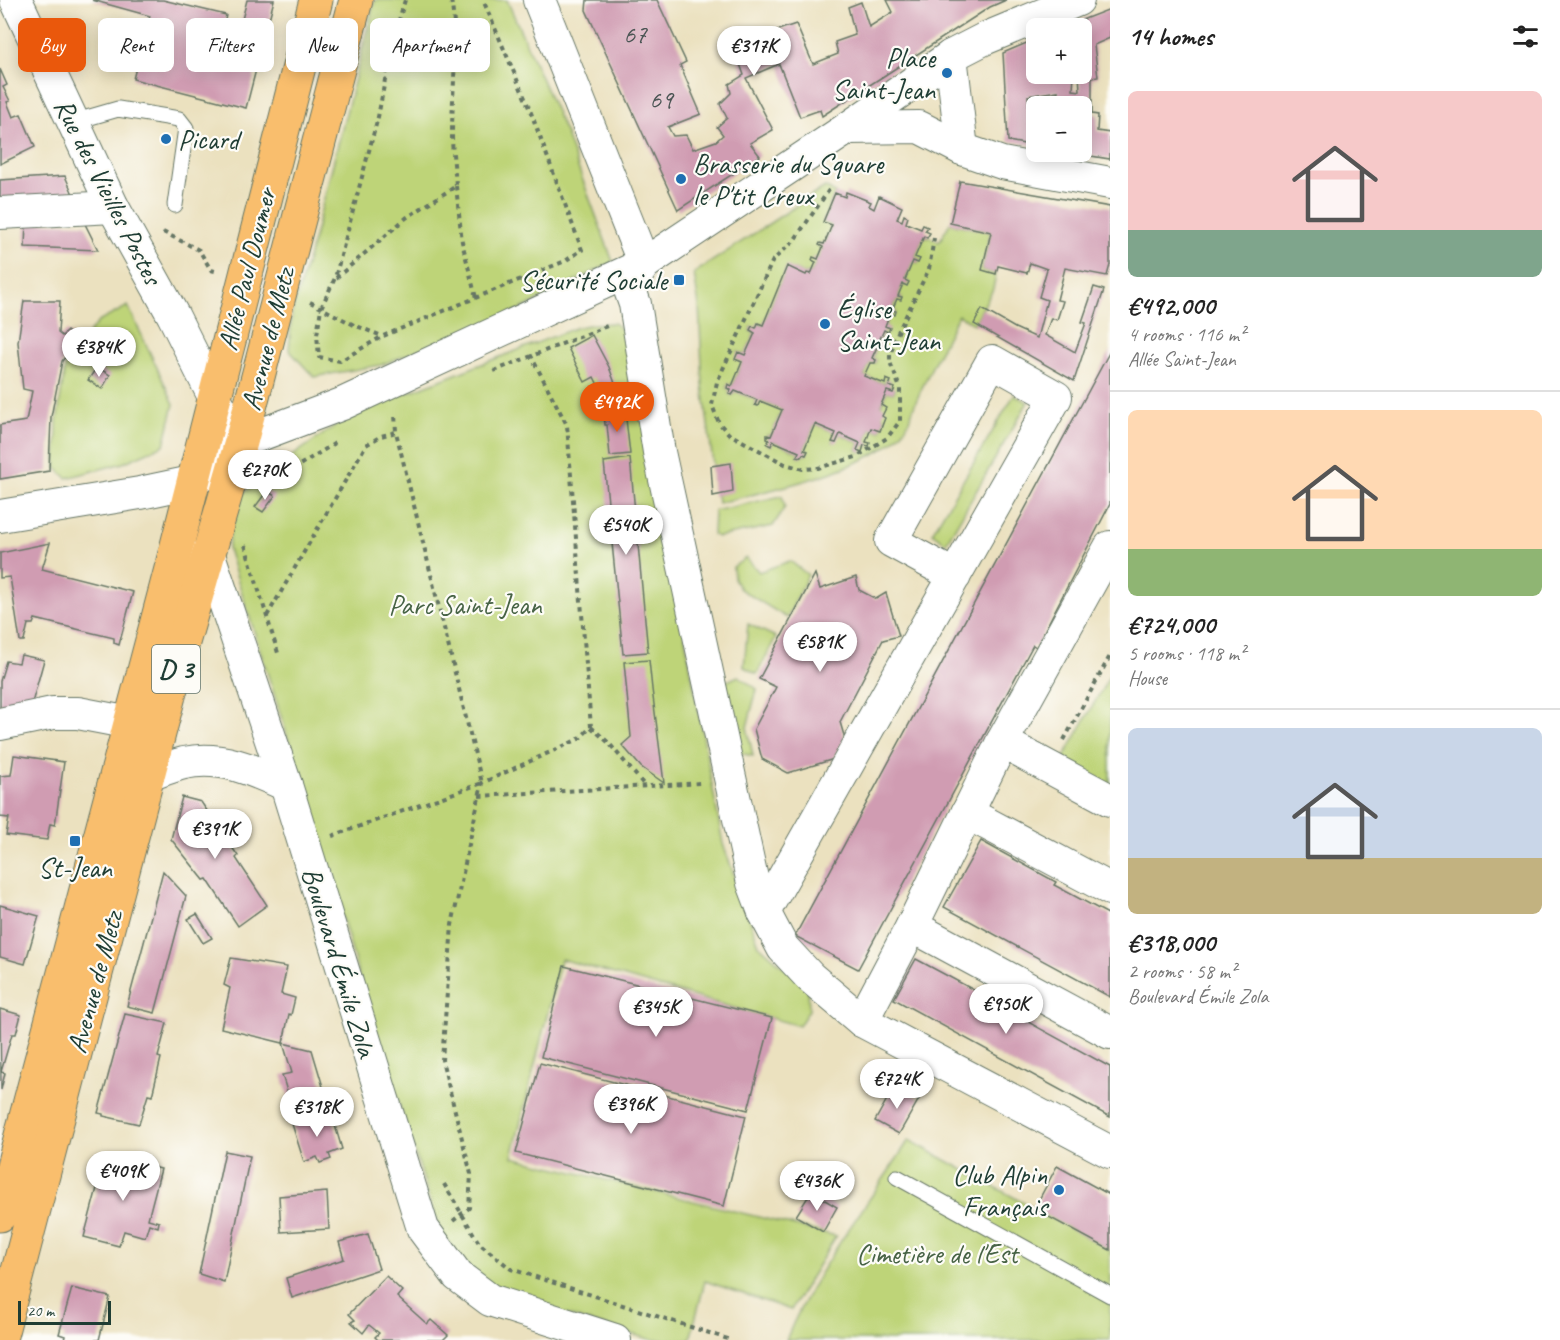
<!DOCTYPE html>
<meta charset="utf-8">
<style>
body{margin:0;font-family:Caveat,sans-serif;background:#f2f2f2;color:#222;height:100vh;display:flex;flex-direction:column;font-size:22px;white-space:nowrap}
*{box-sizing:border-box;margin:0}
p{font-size:20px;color:#767676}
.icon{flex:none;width:33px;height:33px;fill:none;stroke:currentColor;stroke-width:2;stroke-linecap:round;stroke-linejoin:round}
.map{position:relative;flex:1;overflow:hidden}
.panel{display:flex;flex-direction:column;background:#fff;width:450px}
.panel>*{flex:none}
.hud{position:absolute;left:18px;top:18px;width:570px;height:54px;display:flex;gap:12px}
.controls{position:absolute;left:1026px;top:18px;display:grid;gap:12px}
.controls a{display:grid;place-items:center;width:66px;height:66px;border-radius:9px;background:#fff;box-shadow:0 3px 15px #0003;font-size:30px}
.scale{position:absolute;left:18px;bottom:15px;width:93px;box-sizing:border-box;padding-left:6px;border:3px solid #1f3d34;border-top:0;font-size:16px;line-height:21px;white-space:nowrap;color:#1f3d34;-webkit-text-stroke:4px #fdfcf7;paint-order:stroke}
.price{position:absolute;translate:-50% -51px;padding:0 14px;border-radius:21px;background:#fff;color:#222;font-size:20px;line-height:39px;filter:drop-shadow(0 2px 3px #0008)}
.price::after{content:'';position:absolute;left:50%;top:36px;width:18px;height:14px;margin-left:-9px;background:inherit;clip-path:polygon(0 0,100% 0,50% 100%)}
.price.selected{background:#ea580c;color:#fff}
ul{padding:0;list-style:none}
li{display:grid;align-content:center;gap:12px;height:318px;padding:0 18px}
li+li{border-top:2px solid #e0e0e0}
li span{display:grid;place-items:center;height:186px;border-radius:9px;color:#555}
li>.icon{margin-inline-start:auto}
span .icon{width:108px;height:108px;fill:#fffc;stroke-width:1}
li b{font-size:26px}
h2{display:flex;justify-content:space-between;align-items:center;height:72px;padding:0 18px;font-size:26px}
.chip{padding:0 21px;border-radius:9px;background:#fff;box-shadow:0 3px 15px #0003;font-size:21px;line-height:54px}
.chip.selected{background:#ea580c;color:#fff}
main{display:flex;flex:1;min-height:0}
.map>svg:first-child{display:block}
.green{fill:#bed478;stroke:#6e8856;stroke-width:1.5}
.building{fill:#d09cb2}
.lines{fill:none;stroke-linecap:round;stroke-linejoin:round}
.lane-casing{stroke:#667665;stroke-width:17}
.street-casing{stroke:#667665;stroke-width:34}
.primary-casing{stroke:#667665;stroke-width:35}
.path{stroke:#667665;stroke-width:4;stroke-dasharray:4.5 4.5;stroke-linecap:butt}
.lane{stroke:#fff;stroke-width:15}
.street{stroke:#fff;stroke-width:32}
.primary{stroke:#f9be6d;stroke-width:33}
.poi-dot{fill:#1f6fb2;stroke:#fdfcf7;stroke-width:2}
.labels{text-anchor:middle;stroke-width:4.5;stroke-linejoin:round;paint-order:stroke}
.number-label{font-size:26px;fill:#4b5554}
.shield{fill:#fdfcf7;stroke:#62766e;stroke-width:1.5}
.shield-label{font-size:27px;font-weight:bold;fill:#1f3d34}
.poi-label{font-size:28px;fill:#1f3d34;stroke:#fdfcf7;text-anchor:end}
.street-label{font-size:28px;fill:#1f3d34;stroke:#fdfcf7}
.park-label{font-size:28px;fill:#476345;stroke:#fdfcf7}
</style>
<main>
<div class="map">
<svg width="1110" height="1340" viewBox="0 0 1110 1340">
<rect width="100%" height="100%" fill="#fdfcf7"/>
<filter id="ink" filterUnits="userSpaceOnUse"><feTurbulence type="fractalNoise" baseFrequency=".0167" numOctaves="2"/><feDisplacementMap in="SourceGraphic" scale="12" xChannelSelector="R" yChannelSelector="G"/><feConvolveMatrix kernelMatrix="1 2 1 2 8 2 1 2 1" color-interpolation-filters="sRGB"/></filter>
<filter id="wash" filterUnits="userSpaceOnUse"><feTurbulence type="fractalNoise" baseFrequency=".008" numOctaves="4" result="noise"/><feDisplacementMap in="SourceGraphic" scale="24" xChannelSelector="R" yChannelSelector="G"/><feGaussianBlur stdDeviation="1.35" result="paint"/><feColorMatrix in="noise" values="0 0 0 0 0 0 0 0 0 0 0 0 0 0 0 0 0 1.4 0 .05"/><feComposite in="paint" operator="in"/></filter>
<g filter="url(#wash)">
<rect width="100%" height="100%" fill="#ebe1bf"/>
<g class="green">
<polygon points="375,0 507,0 565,132 613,262 521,309 381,365 314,377 289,350 292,313 314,238"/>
<path d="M825,187L835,193L823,222L832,225L824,244L820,243L819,245L823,247L818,259L813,258L816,262L811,274L807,273L806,275L787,267L763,325L759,323L756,328L751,327L750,331L755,333L745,355L738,352L742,362L732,386L728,384L727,388L731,390L729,394L732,395L735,391L757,400L755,405L760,401L782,410L771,436L767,435V439L769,440L767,444L771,446L773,441L799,452L797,456L801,457L803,454L806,455L808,451L804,450L815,424L836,433L832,442L840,434L860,443L857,450L861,452L864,445L869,446L870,443L866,442L871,428L880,431L885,418L882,416L881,405L887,391L893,393L895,389L889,386L890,381L886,379L885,384L864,376L870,363H875L876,360L872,358L877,347L881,348L882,344L878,343L884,330L888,332L889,329L885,326L890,313L895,315L896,311L892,310L897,299L901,300L902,298L898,296L903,284L907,285L909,282L905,280L913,261L918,263L920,259L915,257L924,236L927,238L928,236L939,242L950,223L991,232L982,270L996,274L993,289L974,324L958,315C945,342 930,369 918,397C913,407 911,418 906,427C880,469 765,491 718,503L703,385L699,306L694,273Z"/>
<polygon points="128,306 174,404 164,445 123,463 67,478 56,468 57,421 66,361 98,322"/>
<polygon points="614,323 629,336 723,844 759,945 808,988 809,1010 799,1026 561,959 512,1157 836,1236 791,1310 705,1281 690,1340 652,1340 533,1305 509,1296 464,1265 440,1231 367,1004 321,843 324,842 322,836 319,836 228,549 233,513 242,494 274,469 339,423 378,404 578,327 594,324"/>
<polygon points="1014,395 1028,402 946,543 932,533"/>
<polygon points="782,496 785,507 773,526 718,537 713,535 714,511"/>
<polygon points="746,558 759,572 790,561 808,575 787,618 740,589 734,579 733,567"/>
<polygon points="748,624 776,637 757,674 744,667"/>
<polygon points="1110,675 1110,800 1056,772"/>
<polygon points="738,676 757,689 747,727 753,756 736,752 719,685"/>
<path d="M909,1140L1110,1250V1340H786C814,1270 869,1204 909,1140Z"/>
</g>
<g id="blocks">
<g class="building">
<polygon points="92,0 163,0 226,15 222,35 237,39 247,0 274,0 246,108 133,79 150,16"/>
<polygon points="587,0 657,0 686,62 680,65 701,114 668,127 673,136 686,135 693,149 716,141 723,135 717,127 727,118 720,104 731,93 729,84 744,75 733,45 796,24 813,64 838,54 835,42 855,35 848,7 861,2 869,27 893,12 887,0 1006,0 990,7 822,116 820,110 800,117 779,64 746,78 773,130 750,143 760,156 678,210 586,10"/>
<polygon points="1110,9 1110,38 1094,45 1098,77 1092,78 1092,114 1098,115 1097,131 1110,133 1110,159 1072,153 1082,152 1082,106 1057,106 1058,91 1028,96 1029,123 1036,123 1036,146 1008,141 1003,53 1036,39 1036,74 1074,74 1073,90 1080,91 1079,74 1082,74 1082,28 1061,28"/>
<polygon points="0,69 7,85 3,87 10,101 7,102 13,117 21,114 35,147 0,164"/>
<polygon points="65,176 76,201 0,206 0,180"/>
<polygon points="960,181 1110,207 1110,265 1107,276 1065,268 1057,300 1063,301 1057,320 1051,318 1045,335 1075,352 1086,323 1082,322 1094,287 1104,290 1074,381 974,324 982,309 1015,328 1037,338 1047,300 1039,297 1047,269 1030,263 1027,273 998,266 996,274 982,270 991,232 950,223"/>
<polygon points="846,192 871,202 869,206 874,209 879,196 902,207 897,219 902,221 904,215 908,217 906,223 921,229 923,225 928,227 925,231 930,233 927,238 924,236 915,257 920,259 918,263 913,261 905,280 909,282 907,286 903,284 898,296 902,297 901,300 897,299 892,310 896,311 895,315 890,313 885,326 890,328 888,332 884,330 878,343 882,344 881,348 877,347 872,358 876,360 875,363 870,363 864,376 885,384 886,379 891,381 889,386 895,388 893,393 887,391 881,405 886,408 882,416 885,418 880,431 871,428 866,442 870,443 869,446 864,445 862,452 857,450 860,443 840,434 836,443 832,442 836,433 815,424 804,450 808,451 806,455 803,454 801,457 797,456 799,452 773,441 771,446 767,444 769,440 767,439 767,435 771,436 782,410 760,401 758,406 755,405 757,400 735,391 732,395 729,394 731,390 727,388 728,384 732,386 742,362 735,359 738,352 745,355 755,333 750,330 752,326 756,328 758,323 763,325 787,266 806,275 807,273 811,274 816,262 812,260 813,257 818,259 823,247 819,245 820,243 824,244 832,225 823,222 835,193 845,197"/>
<polygon points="26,222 85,224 98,250 25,247"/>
<polygon points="24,301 60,301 58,333 62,336 67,331 78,341 62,361 51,417 49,471 0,479 0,425 26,421 32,391 23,389 18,342"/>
<polygon points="592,335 609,367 620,397 604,405 595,387 598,385 594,377 585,382 568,348"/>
<polygon points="1110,351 1110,504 1036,647 1033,645 858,969 795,936"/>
<polygon points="97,367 110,375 102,389 88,380"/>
<polygon points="625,410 630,454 610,456 607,425 605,425 604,412"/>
<polygon points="630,458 648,652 623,654 604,462"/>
<polygon points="731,463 733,492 713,496 711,466"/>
<polygon points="267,491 275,496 263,512 255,507"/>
<polygon points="50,543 42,569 133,592 119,645 114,643 114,638 35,619 33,624 28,624 24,641 20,641 10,577 0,578 0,553"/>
<polygon points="815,574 820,589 856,577 859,590 876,599 886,593 899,636 883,640 840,722 845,739 834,759 788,773 762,759 754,729 776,687 759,679"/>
<polygon points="21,655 44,660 32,703 0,709 0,681 6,661 19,663"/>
<polygon points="649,660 652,689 664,783 641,767 622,745 631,737 624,662"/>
<polygon points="14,755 64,762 55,825 50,824 47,840 6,835 9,818 0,817 0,776 11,775"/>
<polygon points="182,797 201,802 238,856 236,858 267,905 238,926 207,879 204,880 171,839"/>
<polygon points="981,841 1056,882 1054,885 1110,915 1110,997 944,907"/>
<polygon points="163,871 186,896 155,1013 127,1006"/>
<polygon points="0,905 39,916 25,964 0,957"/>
<polygon points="197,914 212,938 203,943 188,919"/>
<polygon points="231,958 287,967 281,994 295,998 291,1015 289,1014 283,1043 221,1028 230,988 224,985"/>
<polygon points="916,959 1000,1004 999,1006 1110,1067 1110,1117 894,999"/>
<polygon points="564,966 772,1018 748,1110 541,1057"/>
<polygon points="0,1009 21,1015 16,1034 12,1034 1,1072 5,1073 1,1090"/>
<polygon points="125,1014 167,1023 158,1057 161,1058 152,1096 148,1095 139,1124 103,1116 103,1114 98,1113"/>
<polygon points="283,1043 312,1050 329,1107 295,1117 282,1075 292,1073"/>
<polygon points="540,1063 746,1116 724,1206 516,1153"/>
<polygon points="895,1085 919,1099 899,1134 875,1121"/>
<polygon points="331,1112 342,1149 329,1154 331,1159 320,1163 317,1157 304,1162 292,1124"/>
<polygon points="225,1151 250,1156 224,1282 199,1274"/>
<polygon points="105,1158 136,1166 137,1163 161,1169 148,1219 159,1222 158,1227 149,1224 145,1237 124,1231 119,1246 84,1237"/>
<polygon points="1057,1166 1110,1195 1110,1250 1034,1209"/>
<polygon points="327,1192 329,1229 281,1232 279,1196"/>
<polygon points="811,1192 837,1207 823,1232 796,1216"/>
<polygon points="368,1234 379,1269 292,1298 286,1278 344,1259 339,1242"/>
<polygon points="386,1276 402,1291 397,1297 427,1324 431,1320 448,1335 443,1340 378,1340 375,1337 379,1333 369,1325 363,1333 351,1322 355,1320 349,1314"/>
<polygon points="72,1288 110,1297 99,1340 64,1340 65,1336 59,1334"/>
</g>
</g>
</g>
<g filter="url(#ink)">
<use href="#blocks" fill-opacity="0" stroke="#667665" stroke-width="1.5"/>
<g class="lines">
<g class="lane-casing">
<g id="lane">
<polyline points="73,122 118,109 179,119 186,128 175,205"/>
<polyline points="897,1177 1110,1295"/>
</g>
</g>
<g class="street-casing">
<g id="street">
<polyline points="16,0 113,207 173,315 214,397 241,442"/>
<polyline points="539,0 644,264"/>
<polyline points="951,56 962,149"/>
<polyline points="848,128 919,127 962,149 1002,163 1110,183"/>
<polyline points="0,213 113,207"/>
<polyline points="644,264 629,287 635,304 659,452 753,883 764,912 783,948 810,977 862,1021"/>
<polyline points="0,516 140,493 192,482 241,442 342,404 644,264 848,128 951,56 984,39 1078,0"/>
<polyline points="1110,547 1002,742 912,926 862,1021 1110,1152"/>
<polyline points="195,559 209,555 286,785 423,1229 458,1276 490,1300 615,1340"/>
<polyline points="0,724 53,713 78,713 130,723"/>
<polyline points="1002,742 1110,800"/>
<path d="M149,775C160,771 172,766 184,763C221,755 253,770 286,785"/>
<polyline points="967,813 1110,889"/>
<polyline points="764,912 1056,397 992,361 891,541 955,576"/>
<polyline points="912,926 1110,1033"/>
</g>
</g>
<g class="primary-casing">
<g id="primary">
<polyline points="0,1215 172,565 316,0"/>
<polyline points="0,1339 182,646 241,442 356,0"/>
</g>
</g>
<g class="path">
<polyline points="405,0 392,43 378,117 335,278 321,308 317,335 319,357 340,361 383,336 565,261 582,250 530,110 483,0"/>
<polyline points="456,186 462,242 476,298"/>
<polyline points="829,190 793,242 773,260 717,382 712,405 719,423 729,434 785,464 803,469 818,468 856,457 887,438 900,421 900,388 890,362 890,355 898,332 929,269 934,238"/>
<polyline points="163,232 199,250 211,270 215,271"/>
<path d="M336,278L406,218L456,186C455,169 452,152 452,135C452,89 459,45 451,0"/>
<polyline points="310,302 354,325 382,336"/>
<polyline points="494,371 607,326"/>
<polyline points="262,488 337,442"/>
<polyline points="245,545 278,653"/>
<polyline points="267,616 366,445 381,436 396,432"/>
<polyline points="591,727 608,742 645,786"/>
<polyline points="1064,740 1110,656"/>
<polyline points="479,796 701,783"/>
<polyline points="332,836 482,783 396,432 395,414"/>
<polyline points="444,1184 479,1243 511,1269 731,1340"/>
<polyline points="453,1221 469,1208 471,1174 442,1060 452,925 482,783 579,739 591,727 567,425 529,352"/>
</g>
<use href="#lane" class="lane"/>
<use href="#street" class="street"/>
<use href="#primary" class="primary"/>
</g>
</g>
<g class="poi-dot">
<circle cx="947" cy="73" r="6"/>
<circle cx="166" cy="139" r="6"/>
<circle cx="681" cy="179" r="6"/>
<rect x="673" y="274" width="12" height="12" rx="3"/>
<circle cx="825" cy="324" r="6"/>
<rect x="69" y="835" width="12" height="12" rx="3"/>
<circle cx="1059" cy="1190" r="6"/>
</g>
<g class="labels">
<g class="number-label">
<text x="635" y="43">67</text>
<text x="661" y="108">69</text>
</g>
<rect class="shield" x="152" y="645" width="48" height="48" rx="4.5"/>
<g class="shield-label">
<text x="176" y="678">D 3</text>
</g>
<g class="poi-label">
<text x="935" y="67">Place<tspan x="935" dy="32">Saint-Jean</tspan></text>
<text x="178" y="149" text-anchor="start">Picard</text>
<text x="693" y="173" text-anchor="start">Brasserie du Square<tspan x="693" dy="32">le P'tit Creux</tspan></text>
<text x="667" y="290">Sécurité Sociale</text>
<text x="837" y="318" text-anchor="start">Église<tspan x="837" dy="32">Saint-Jean</tspan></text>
<text x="75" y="877" text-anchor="middle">St-Jean</text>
<text x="1047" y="1184">Club Alpin<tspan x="1047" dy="32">Français</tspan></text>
</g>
<g class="street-label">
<text transform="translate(109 191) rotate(63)" y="10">Rue des Vieilles Postes</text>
<text transform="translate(246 269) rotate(-76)" y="10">Allée Paul Doumer</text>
<text transform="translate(267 339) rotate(-76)" y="10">Avenue de Metz</text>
<text transform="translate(340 962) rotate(73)" y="10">Boulevard Émile Zola</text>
<text transform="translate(94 982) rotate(-75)" y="10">Avenue de Metz</text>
</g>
<g class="park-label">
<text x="465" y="614">Parc Saint-Jean</text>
<text x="937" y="1263">Cimetière de l'Est</text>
</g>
</g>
</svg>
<div class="controls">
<a>+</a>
<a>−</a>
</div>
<div class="scale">20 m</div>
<b class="price" style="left:754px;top:77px">€317K</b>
<b class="price" style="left:99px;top:378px">€384K</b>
<b class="price selected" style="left:617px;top:433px">€492K</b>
<b class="price" style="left:265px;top:501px">€270K</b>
<b class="price" style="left:626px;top:556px">€540K</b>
<b class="price" style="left:820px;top:673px">€581K</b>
<b class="price" style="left:215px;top:860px">€391K</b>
<b class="price" style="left:1006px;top:1035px">€950K</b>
<b class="price" style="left:656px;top:1038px">€345K</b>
<b class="price" style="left:897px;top:1110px">€724K</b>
<b class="price" style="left:631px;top:1135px">€396K</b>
<b class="price" style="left:317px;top:1138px">€318K</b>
<b class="price" style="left:123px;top:1202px">€409K</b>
<b class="price" style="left:817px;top:1212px">€436K</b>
<div class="hud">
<a class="chip selected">Buy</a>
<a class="chip">Rent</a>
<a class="chip">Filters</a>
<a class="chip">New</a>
<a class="chip">Apartment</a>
</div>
</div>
<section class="panel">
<h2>14 homes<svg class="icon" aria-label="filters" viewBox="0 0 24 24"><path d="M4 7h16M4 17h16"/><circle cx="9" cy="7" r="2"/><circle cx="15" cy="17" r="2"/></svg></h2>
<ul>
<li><span style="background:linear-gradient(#f6c9c9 75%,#7fa58c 0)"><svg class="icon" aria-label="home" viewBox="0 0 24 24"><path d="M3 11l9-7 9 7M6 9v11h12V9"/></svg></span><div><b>€492,000</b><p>4 rooms · 116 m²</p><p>Allée Saint-Jean</p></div></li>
<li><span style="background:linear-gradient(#ffd9b3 75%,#8fb573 0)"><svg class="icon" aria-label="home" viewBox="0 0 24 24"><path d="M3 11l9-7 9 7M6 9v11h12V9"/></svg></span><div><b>€724,000</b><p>5 rooms · 118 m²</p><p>House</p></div></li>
<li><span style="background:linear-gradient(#c9d6e8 70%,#c2b280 0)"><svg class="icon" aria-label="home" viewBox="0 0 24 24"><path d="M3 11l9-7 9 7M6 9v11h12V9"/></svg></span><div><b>€318,000</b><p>2 rooms · 58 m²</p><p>Boulevard Émile Zola</p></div></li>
</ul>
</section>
</main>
